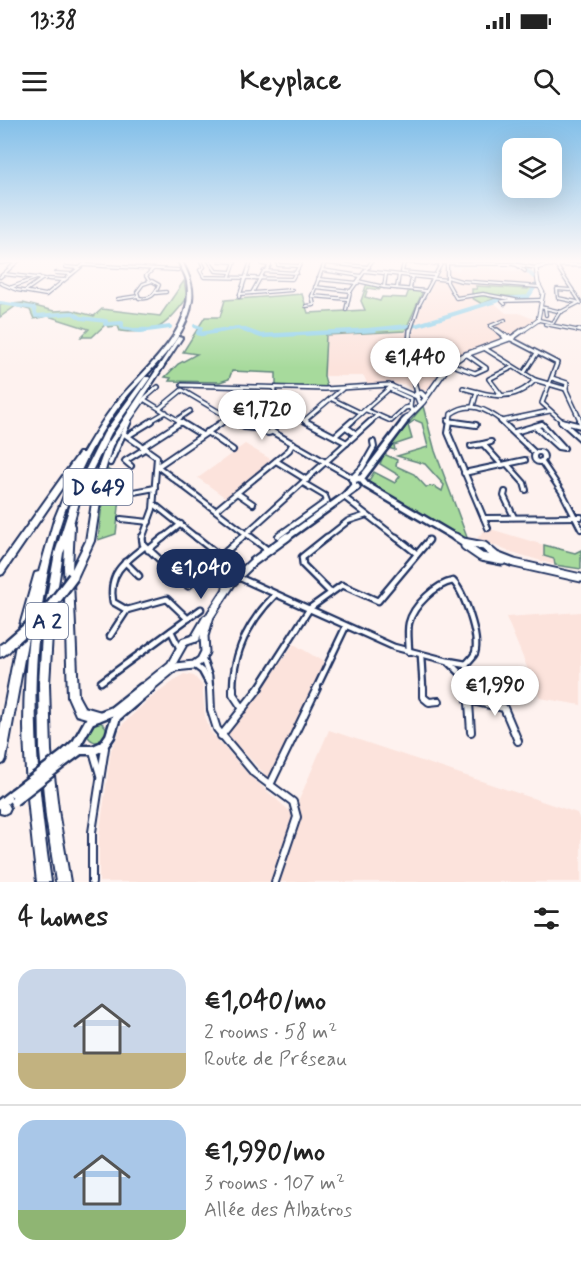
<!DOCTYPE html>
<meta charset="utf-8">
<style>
body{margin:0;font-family:Mynerve,sans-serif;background:#f6f6f6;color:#222;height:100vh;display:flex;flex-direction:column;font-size:22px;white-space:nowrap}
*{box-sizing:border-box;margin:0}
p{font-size:20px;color:#767676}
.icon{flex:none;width:33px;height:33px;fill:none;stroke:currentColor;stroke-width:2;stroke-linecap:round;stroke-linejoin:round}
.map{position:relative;height:762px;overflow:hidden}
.drawer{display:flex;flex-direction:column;background:#fff;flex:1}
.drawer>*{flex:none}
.controls{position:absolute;left:502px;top:18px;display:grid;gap:12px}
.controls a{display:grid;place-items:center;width:60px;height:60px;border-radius:12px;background:#fff;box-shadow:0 6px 24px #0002;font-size:30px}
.price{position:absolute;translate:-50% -51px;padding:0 14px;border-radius:21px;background:#fff;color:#222;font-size:20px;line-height:39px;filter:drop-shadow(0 2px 3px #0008)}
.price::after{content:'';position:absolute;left:50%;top:36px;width:18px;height:14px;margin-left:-9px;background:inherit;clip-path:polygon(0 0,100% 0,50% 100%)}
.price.active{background:#1b2f5e;color:#fff}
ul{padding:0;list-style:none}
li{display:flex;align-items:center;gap:18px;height:150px;padding:0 18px}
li+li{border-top:2px solid #e0e0e0}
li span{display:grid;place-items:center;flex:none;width:168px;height:120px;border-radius:18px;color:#555}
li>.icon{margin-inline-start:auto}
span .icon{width:72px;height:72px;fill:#fffc;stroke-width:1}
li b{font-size:26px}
h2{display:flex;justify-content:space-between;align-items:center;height:72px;padding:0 18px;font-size:26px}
.status{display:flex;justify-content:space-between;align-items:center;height:42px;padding:0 30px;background:#fff;direction:ltr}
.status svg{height:16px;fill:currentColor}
header{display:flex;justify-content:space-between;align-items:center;height:78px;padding:0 18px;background:#fff;font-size:27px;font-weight:700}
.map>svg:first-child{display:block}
.built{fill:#fce3dc}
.green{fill:#a7da9c;stroke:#61847d;stroke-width:1.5}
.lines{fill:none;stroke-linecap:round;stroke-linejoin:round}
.river-far1{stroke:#89cfea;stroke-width:4}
.river{stroke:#89cfea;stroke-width:4.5}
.minor-far4-casing{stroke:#1b2f5e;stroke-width:4.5}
.minor-far3-casing{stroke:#1b2f5e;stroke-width:6}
.minor-far2-casing{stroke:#1b2f5e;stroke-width:8}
.minor-far1-casing{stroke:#1b2f5e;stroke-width:9}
.minor-casing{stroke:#1b2f5e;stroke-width:10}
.tertiary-far1-casing{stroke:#1b2f5e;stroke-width:4.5}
.tertiary-casing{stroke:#1b2f5e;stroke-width:6}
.secondary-far4-casing{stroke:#1b2f5e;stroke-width:5}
.secondary-far3-casing{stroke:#1b2f5e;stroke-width:7}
.secondary-far2-casing{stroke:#1b2f5e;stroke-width:10}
.secondary-far1-casing{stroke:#1b2f5e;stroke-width:11}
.secondary-casing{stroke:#1b2f5e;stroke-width:13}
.motorway-casing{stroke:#1b2f5e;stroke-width:4}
.minor-far4{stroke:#fff;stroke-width:2}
.minor-far3{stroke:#fff;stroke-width:3}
.minor-far2{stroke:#fff;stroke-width:4}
.minor-far1{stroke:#fff;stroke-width:4.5}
.minor{stroke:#fff;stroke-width:6}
.tertiary-far1{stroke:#fff;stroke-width:2}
.tertiary{stroke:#fff;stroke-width:3}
.secondary-far4{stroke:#fff;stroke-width:3}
.secondary-far3{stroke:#fff;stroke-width:4}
.secondary-far2{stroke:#fff;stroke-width:5}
.secondary-far1{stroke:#fff;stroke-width:7}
.secondary{stroke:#fff;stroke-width:8}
.motorway{fill:#fff;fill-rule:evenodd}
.secondary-bridge-casing{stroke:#1b2f5e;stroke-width:13;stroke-linecap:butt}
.motorway-bridge-casing{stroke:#1b2f5e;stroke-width:14;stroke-linecap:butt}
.secondary-bridge{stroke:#fff;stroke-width:8}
.motorway-bridge{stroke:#fff;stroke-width:9}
.labels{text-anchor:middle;stroke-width:4.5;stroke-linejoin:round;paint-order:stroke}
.shield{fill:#fff;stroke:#5f6d8e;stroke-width:1.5}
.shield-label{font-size:21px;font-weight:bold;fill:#1b2f5e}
</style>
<div class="status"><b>13:38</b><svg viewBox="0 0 49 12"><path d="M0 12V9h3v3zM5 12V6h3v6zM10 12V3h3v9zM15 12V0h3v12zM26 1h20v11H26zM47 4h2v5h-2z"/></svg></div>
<header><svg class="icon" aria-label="menu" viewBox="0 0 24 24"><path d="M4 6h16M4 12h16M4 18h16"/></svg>Keyplace<svg class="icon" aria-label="search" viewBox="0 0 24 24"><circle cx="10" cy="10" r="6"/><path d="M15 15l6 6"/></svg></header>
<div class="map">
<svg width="581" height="762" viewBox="0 0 581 762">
<rect width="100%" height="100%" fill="#fef2ef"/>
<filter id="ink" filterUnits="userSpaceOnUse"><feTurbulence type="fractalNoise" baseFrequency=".0167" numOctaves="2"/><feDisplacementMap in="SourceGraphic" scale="12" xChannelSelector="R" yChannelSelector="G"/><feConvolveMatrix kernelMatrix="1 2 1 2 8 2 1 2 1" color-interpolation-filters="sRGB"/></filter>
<g filter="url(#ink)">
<g class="built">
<polygon points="477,145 488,145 492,149 535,153 538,166 508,165 514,177 499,178 493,182 506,193 519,193 536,200 519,212 490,224 456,237 438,239 444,248 428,271 410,268 404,264 368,266 364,256 324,256 326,215 414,211 416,196 442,149 459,151 460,147 478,148"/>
<polygon points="245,324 272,340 226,378 198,358"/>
<polygon points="487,408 544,425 544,436 554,439 555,445 505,430 477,418"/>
<polygon points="581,492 581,585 540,578 506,497"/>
<polygon points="294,524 327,544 270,660 228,615"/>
<polygon points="184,554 194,556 202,565 205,596 210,611 249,655 293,694 329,610 577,693 581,703 581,762 99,762 99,718 111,630 123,604 148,580"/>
</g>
<g class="green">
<path d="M184,161L187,178C166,207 156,215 120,211L118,206L108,207L106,204L92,217H81L89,209L48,196L34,199L30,190L16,186L0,197V185L23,183L54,191L71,190L94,196L102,189L160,196Z"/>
<polygon points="367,163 382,167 379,170 368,168 365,177 380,181 382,177 406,178 409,170 423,171 405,211 326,215 324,256 327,268 276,267 276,253 232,251 229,259 220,262 169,261 171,258 165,257 178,244 197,234 183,232 205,197 220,197 225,180 302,174 308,193 365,190 361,181"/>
<polygon points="476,166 528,169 529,166 534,167 528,177 500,176 482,184 472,178 472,169 477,169"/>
<polygon points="423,286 435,331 468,420 465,421 372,368 368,362 374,352 395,363 400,356 380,344 384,334 397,340 396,346 414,354 426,367 434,366 442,371 444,365 425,344 397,336 428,327 422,303 415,300 408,305 412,319 394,325 395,330 388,328"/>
<polygon points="106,348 122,360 116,414 98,420"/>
<polygon points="544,425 575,433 581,430 581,449 555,445 554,439 544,436"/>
<circle cx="97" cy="612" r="10"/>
</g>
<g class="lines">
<g class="river-far1">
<polyline points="517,141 534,157"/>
<polyline points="0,183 34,188 36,196 73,193 81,198 106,201 105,204 122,203 122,208 140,211 170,207"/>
<polyline points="195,206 201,208 199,212"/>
<polyline points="214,212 238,208 249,212"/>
<polyline points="347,212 418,205 502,179 528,177 536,165"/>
</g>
<g class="river">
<polyline points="135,210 147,210"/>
<polyline points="200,210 198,213 201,214 223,210"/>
<polyline points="245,210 261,216 375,210"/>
</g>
<g class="minor-far4-casing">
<g id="minor-far4">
<polyline points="201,141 204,147 200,150 204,157 292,159 302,141"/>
<polyline points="209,141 216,151 231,152"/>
<polyline points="220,141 235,142 230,156"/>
<polyline points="278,141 278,145 299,146"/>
<polyline points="404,142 402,152 434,155"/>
<polyline points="325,143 369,147"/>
<polyline points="262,144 270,145 267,150"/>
<polyline points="447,144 447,162 456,178 483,174 515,180"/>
<polyline points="84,145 178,150"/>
<polyline points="517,145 525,151"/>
<polyline points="66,147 79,148"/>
<polyline points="322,150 361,156"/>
<polyline points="365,151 447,160"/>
<polyline points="56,153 71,154"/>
<polyline points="4,154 45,159"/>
<polyline points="0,157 18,141"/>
<polyline points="447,157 461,161 540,167"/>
<polyline points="48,159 64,160"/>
<polyline points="318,159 358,163"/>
<polyline points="149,161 146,156 153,149"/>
<path d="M152,161L159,165C155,175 150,180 139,178L137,172L143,164Z"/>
<polyline points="358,161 384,167 426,171"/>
<polyline points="0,163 17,170 46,175 88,141"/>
<polyline points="12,167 39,157"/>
<polyline points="315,167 351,171"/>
<polyline points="384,167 386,154"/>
<polyline points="397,168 399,155"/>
<polyline points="410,169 412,157"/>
<polyline points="570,170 557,169 558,178 577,182"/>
<polyline points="25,171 42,159"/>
<polyline points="156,173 166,172"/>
<polyline points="252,173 264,151 297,153"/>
<polyline points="240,174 292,170"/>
<polyline points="312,176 325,142"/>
<polyline points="312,176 348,179"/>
<polyline points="239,177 251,141"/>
<polyline points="118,179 138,176"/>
<polyline points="505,184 502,181 540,180"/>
<polyline points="306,186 314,185 312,176"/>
<polyline points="540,187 562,192"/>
<polyline points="545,188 546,195"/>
<polyline points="346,190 350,172 372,141"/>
<polyline points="539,200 553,203 559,193 580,182"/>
<polyline points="545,204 581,211"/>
<polyline points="499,212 490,206 505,200"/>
</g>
</g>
<g class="minor-far3-casing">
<g id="minor-far3">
<polyline points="497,210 505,216"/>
<polyline points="578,210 581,211"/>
<polyline points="511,219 557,243 542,283 563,302"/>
<polyline points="484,228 535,260 566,269 567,263 552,258"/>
<polyline points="450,244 475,253 486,248 466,234"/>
<polyline points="524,253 537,233"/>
<polyline points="182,265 325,269 389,265 417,277"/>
<path d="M463,268C490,276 514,283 535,260"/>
<polyline points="389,269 411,279 410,288 413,291"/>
<polyline points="566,270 581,302"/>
<polyline points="502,276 489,259 513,247"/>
<polyline points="332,279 361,293"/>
<polyline points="145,280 181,302"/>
<polyline points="273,284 308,302"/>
<polyline points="473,286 477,272"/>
<polyline points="160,288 182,270 236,302"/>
<polyline points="366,290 391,301 405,288 410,287"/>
<polyline points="178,299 190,291"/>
<polyline points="305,300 342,269"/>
<polyline points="448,301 457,302"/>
<polyline points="502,301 550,291"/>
<polyline points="561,301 566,302"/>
<polyline points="128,302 144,279 158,267"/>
<polyline points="149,302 166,292"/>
<polyline points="222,302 247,285"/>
<polyline points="270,302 275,269"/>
<polyline points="351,302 392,266"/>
<polyline points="370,302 378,295"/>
<path d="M450,302L451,294C470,280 486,289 503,302"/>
</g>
</g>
<g class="minor-far2-casing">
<g id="minor-far2">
<polyline points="179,301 202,315"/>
<polyline points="234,301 244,307 263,309"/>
<polyline points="305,301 347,323"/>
<polyline points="448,301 476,305"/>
<polyline points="450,301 448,313 488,408"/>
<polyline points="501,301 535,333"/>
<polyline points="561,301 581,319"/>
<polyline points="561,301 581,306"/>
<polyline points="580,301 581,303"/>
<circle cx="268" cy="309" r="4"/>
<polyline points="269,306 270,301"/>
<polyline points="346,307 356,314"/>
<polyline points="271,311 355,359"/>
<polyline points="207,312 233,330"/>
<polyline points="515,312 542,304 564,328 558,327 535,306"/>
<polyline points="123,313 157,337 153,389 142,419"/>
<polyline points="129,315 152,301"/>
<polyline points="335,316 352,301"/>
<polyline points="491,322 483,324 502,345"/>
<polyline points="144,326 181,302"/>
<polyline points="471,326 483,324"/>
<circle cx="539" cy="337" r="5"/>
<polyline points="276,341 307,360"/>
<polyline points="541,341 562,372 581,409"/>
<polyline points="110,343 129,301"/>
<polyline points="507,344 524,363 526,370"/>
<polyline points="131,346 125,341 146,328"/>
<polyline points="157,346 253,419"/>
<polyline points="158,346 224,301"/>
<polyline points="464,353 525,340"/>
<polyline points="351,359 362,348 374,327 373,322"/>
<polyline points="505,372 504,376 514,397"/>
<polyline points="128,373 155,368"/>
<polyline points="237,373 253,384"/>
<polyline points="344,377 398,419"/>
<polyline points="154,384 198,419"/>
<polyline points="216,390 289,330 293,323"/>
<polyline points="484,398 581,397"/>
<polyline points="121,399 149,402"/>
<polyline points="278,416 327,381 325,376 303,363"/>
<polyline points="162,419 181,404"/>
<polyline points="240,419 371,301"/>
<polyline points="325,419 348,401 367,395"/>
</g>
</g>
<g class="minor-far1-casing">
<g id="minor-far1">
<polyline points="142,417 143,424 188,466 242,417"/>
<polyline points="196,417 221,437"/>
<polyline points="251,417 269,431"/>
<polyline points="327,417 302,437 303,445 330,472"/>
<polyline points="396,417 416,433"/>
<path d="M144,427C123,443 108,454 113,482L127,490L167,479L188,499"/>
<polyline points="148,430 164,417"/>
<polyline points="125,442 139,456"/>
<polyline points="238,457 394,527 448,541 466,559"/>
<polyline points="171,511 179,527"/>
<polyline points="110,516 127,490"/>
<path d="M409,532C409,523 407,512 409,503C413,486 436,464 453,461C464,472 480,517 475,533C473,537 469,541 466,544"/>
<polyline points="421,535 423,569"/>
<polyline points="203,540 209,556 210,569"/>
<polyline points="449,541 466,544"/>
<polyline points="466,544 468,569"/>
<polyline points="194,545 202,551 209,564"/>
<polyline points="101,562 201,489"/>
<path d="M233,569C233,532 249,501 275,475"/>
<polyline points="258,569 310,488 342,465 378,481 429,420"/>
<polyline points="316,569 346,506"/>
</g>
</g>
<g class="minor-casing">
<g id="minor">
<polyline points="210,568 211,590 217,609 254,653 293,682 297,697 275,762"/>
<polyline points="233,568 233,574 243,589"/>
<polyline points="423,568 423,577 429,582 439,581"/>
<polyline points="468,568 471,612"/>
<polyline points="468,580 504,588 518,621"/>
<polyline points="221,616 259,568"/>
<polyline points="93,631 100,655"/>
<polyline points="270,665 317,568"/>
<polyline points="92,762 92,712 105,628"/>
</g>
</g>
<g class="tertiary-far1-casing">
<g id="tertiary-far1">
<polyline points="393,141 434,144"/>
<polyline points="0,143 13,141"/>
<polyline points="432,143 512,144 536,148"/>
<polyline points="556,145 581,183"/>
<polyline points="410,212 419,185 441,144"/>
</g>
</g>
<g class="tertiary-casing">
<polyline id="tertiary" points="410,210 408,237 417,273"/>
</g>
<g class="secondary-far4-casing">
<g id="secondary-far4">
<polyline points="538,200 543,173 538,163 536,148 548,145 581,145"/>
<polyline points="521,212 537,201"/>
</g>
</g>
<g class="secondary-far3-casing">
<g id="secondary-far3">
<polygon points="504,216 512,218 507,219"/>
<polyline points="512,218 523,210"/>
<polyline points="420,284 416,274 421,273 425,277"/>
<polyline points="403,302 423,282 449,245 462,236 508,219"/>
</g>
</g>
<g class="secondary-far2-casing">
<g id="secondary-far2">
<polyline points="361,359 405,301"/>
<polyline points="344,377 354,365 353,360 360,358 366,365 458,419"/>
<polyline points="285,419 357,367"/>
</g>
</g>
<g class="secondary-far1-casing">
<g id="secondary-far1">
<polyline points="455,417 463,422 484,426 496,436 514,443 581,458"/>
<polyline points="465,426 481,437 502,441"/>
<polyline points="227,467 253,442 287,417"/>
<polyline points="195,518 206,499"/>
<polyline points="141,569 171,545 184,522 196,518"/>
<polyline points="148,569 175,547 194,545 201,540 205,532 204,516 210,496 230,465"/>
</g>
</g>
<g class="secondary-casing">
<g id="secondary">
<polyline points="64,635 77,623 90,600 113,591 142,568"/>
<polyline points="65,641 80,630 94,630 103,626 110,616 116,597 150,568"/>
<polyline points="0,684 14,673"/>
</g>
</g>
<g class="motorway-casing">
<g id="motorway">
<path d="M178,141H182C188,154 194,165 192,180C188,219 147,252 124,280C110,298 98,317 87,338C21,470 30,620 51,762H37C31,710 25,659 24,607C24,573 26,539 30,506L6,639L4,643L0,645V609L19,509L34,456L35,453L39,452L54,400L75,349L3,454L0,455V444L79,333H83C94,314 105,296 119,279C146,247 195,209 187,162C186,155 181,148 178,141Z"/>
<polygon points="178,217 182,218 112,326 105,351 94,421 76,460 73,461 78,576 84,587 101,592 102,596 101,600 97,601 76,595 68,577 64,446 65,429 63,433 53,498 49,564 51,631 59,697 70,762 56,762 46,697 40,631 39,564 43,498 55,433 75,371 104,313 145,257 149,257 150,258 111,313 82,371 73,404 74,406 72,449 86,421 97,351 106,326"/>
<path d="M9,519L12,521L14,524C12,530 6,535 0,537V525Z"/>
<polygon points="0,681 8,684 10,688 8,692 4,694 0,693"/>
</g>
</g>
<use href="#minor-far4" class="minor-far4"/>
<use href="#minor-far3" class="minor-far3"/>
<use href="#minor-far2" class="minor-far2"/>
<use href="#minor-far1" class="minor-far1"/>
<use href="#minor" class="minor"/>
<use href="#tertiary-far1" class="tertiary-far1"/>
<use href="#tertiary" class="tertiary"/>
<use href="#secondary-far4" class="secondary-far4"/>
<use href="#secondary-far3" class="secondary-far3"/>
<use href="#secondary-far2" class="secondary-far2"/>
<use href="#secondary-far1" class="secondary-far1"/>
<use href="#secondary" class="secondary"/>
<use href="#motorway" class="motorway"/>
<g class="secondary-bridge-casing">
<g id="secondary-bridge">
<polyline points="14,673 64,635"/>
<polyline points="14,681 65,641"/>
</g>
</g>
<g class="motorway-bridge-casing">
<polyline id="motorway-bridge" points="9,524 48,490 73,457"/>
</g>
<use href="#secondary-bridge" class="secondary-bridge"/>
<use href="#motorway-bridge" class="motorway-bridge"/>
</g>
</g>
<linearGradient id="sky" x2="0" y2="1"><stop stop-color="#82bfe9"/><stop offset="0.57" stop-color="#fff9f8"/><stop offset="1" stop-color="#fff9f8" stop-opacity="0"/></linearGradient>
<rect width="581" height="248" fill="url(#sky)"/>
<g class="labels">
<g class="shield">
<rect x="63.5" y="349" width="69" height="36" rx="4.5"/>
<rect x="26" y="483" width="42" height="36" rx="4.5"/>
</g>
<g class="shield-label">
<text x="98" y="374">D 649</text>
<text x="47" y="508">A 2</text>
</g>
</g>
</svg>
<div class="controls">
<a><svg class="icon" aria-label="layers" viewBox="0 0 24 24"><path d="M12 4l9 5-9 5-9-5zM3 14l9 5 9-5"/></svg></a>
</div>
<b class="price" style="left:415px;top:269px">€1,440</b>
<b class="price" style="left:262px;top:321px">€1,720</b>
<b class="price active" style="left:201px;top:480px">€1,040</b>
<b class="price" style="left:495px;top:597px">€1,990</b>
</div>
<section class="drawer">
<h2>4 homes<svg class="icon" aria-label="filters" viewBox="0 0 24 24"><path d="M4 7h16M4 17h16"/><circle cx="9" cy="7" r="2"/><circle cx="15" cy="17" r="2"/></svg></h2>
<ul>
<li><span style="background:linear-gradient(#c9d6e8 70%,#c2b280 0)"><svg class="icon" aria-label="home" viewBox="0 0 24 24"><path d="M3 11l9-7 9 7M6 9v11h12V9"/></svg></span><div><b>€1,040/mo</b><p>2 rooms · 58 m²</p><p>Route de Préseau</p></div></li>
<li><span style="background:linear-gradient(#a9c7e8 75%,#8fb573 0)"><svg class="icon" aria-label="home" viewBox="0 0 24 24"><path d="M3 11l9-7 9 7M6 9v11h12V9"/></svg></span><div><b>€1,990/mo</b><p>3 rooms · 107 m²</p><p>Allée des Albatros</p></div></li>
</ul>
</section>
